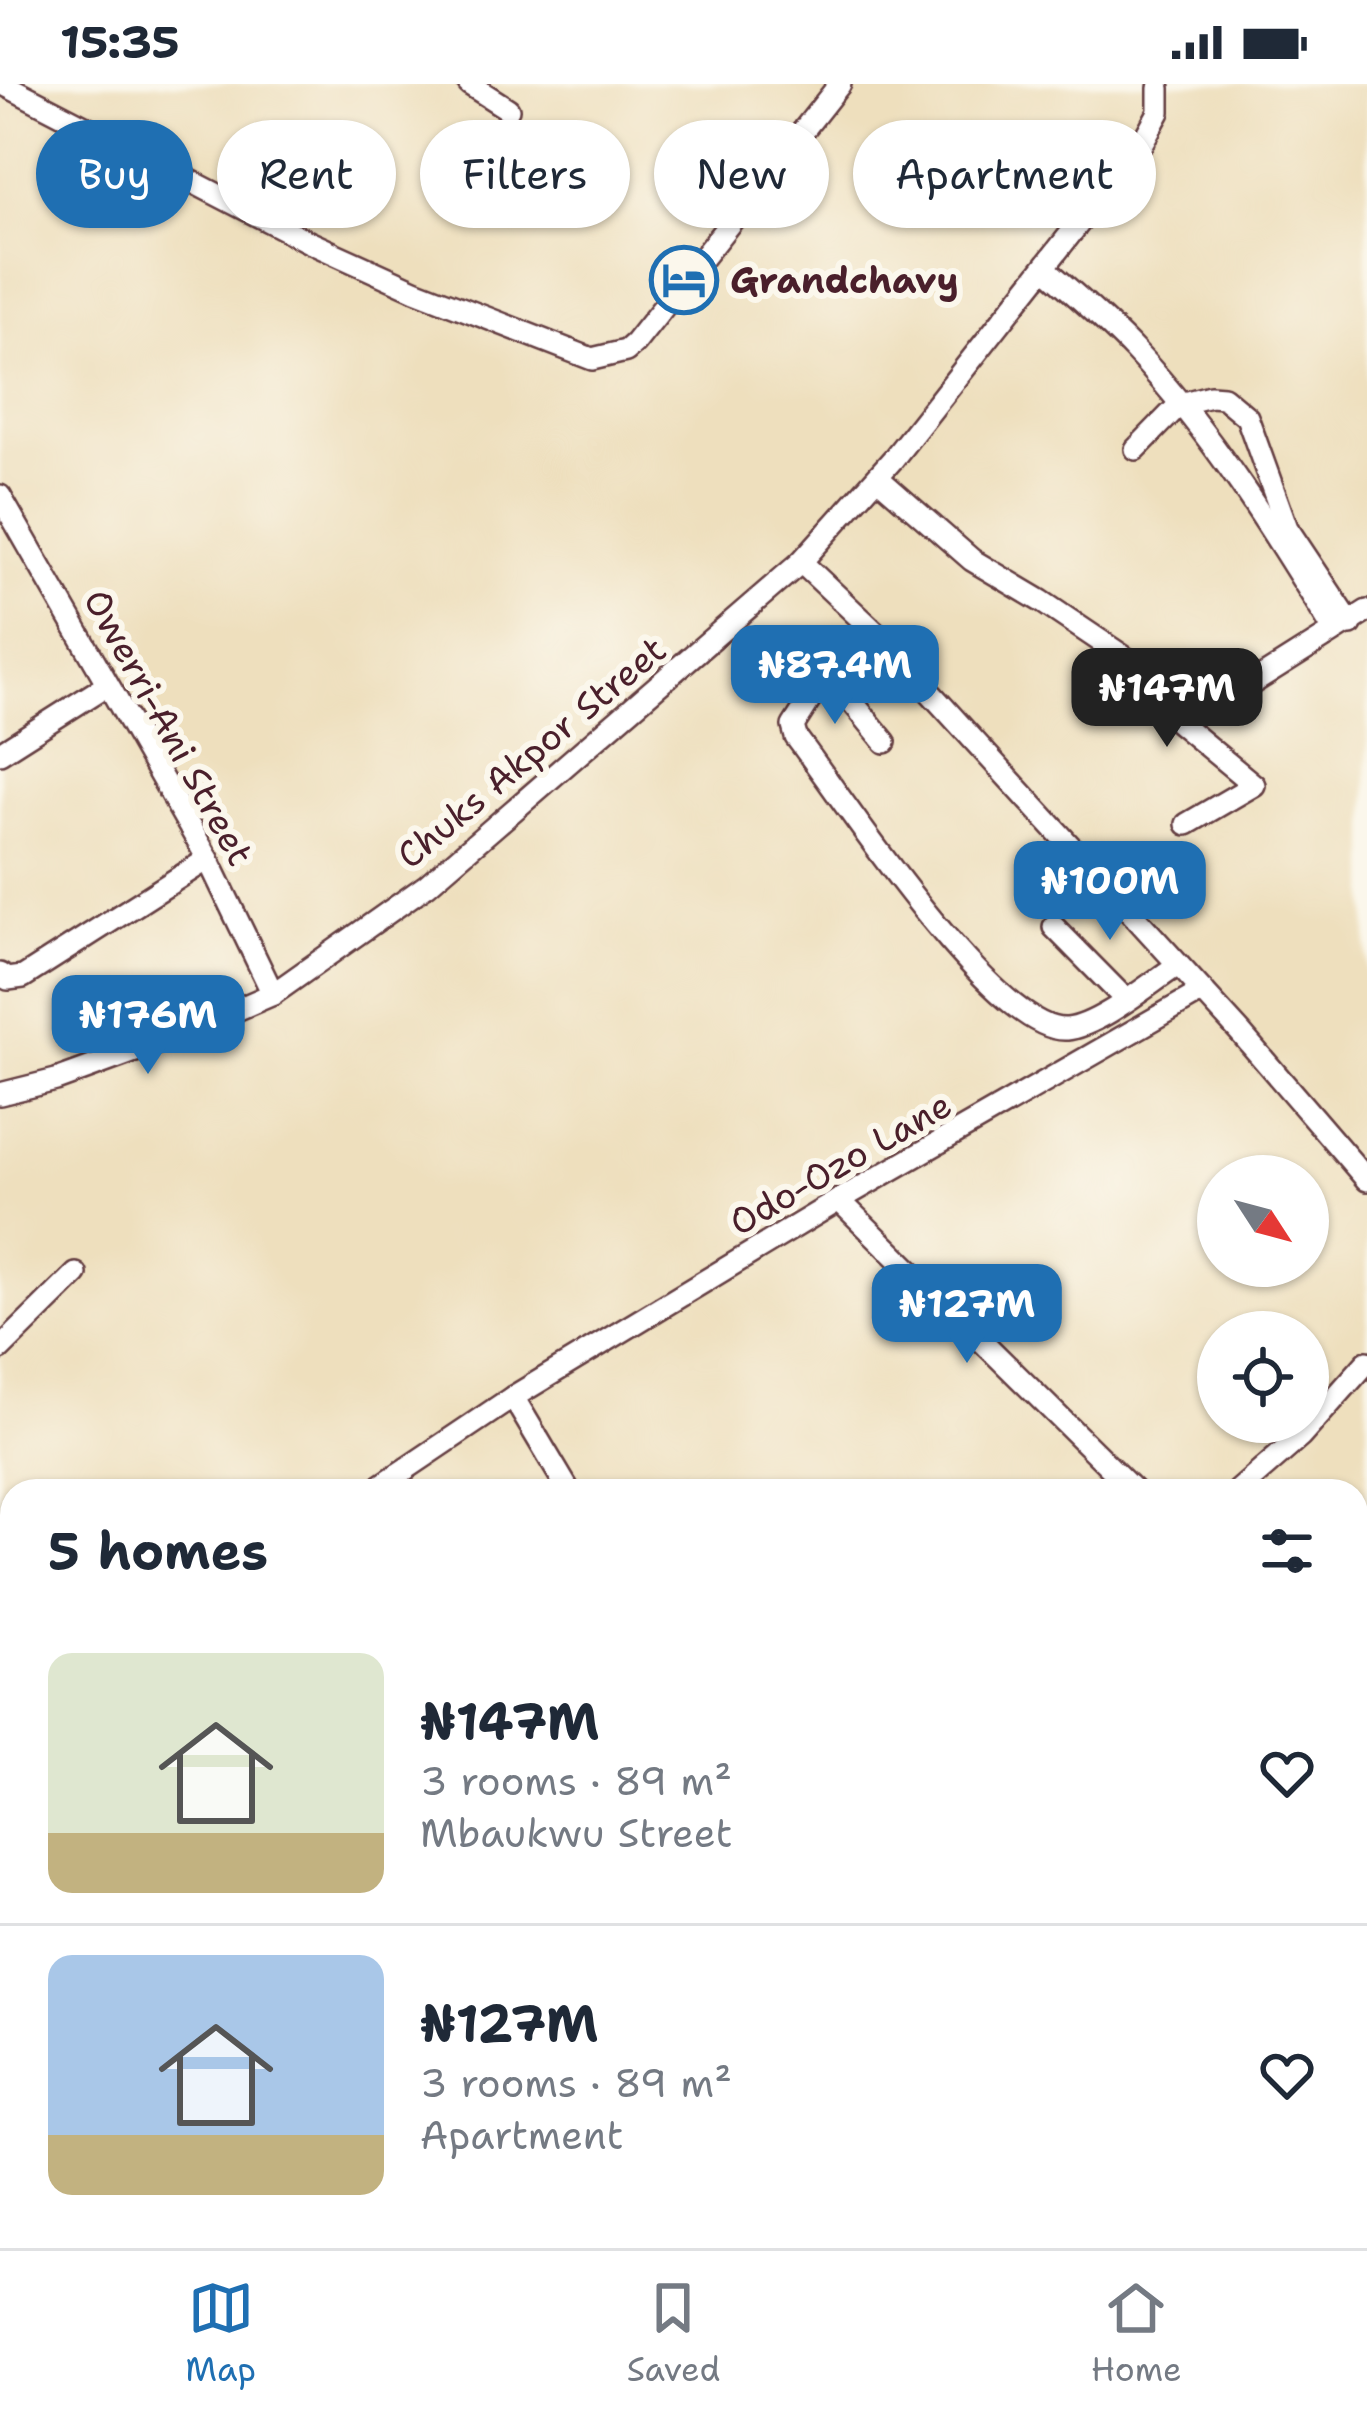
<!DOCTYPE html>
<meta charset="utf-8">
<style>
body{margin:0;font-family:"Shantell Sans",sans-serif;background:#f2f2f3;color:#1f2937;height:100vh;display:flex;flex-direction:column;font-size:45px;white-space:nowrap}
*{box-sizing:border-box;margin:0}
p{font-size:39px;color:#747a83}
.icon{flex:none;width:66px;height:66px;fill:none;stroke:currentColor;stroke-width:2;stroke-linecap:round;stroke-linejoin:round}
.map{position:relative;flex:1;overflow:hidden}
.details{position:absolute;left:0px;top:1395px;width:1368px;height:771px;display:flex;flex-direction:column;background:#fff;border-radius:36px 36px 0 0;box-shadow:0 3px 9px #0004}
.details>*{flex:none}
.top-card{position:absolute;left:36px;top:36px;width:1296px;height:108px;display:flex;gap:24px}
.needle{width:78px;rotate:126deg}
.tools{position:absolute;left:1197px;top:1071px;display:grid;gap:24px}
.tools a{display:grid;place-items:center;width:132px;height:132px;border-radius:50%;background:#fff;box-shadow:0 3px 9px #0004;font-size:60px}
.price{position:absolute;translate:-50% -102px;padding:0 27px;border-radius:24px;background:#1f6fb2;color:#fff;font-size:39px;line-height:78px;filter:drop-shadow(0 3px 6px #0008)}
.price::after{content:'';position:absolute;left:50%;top:72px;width:36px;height:27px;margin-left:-18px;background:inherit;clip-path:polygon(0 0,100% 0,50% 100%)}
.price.selected{background:#222;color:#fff}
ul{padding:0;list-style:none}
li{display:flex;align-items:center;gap:36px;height:300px;padding:0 48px}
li+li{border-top:3px solid #e0e1e3}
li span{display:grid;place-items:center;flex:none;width:336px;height:240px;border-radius:24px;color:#555}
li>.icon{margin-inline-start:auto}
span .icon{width:144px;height:144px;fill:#fffc;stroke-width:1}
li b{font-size:51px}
h2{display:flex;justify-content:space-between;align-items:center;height:144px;padding:0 48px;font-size:51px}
.tag{padding:0 42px;border-radius:54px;background:#fff;box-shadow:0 3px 9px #0004;font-size:42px;line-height:108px}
.tag.selected{background:#1f6fb2;color:#fff}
.status{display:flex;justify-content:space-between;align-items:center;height:84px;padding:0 60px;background:#fff;direction:ltr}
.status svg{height:33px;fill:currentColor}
.tabs{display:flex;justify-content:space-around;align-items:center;height:168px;border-top:3px solid #e0e1e3;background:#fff;font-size:33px;color:#747a83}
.tabs a{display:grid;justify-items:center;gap:6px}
.tabs .selected{color:#1f6fb2}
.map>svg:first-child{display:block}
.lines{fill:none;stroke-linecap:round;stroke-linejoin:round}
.minor-casing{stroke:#633c41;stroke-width:26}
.minor{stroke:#fff;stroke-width:21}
.labels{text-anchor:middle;stroke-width:12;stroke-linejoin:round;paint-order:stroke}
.poi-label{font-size:36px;font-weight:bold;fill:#4a1f2b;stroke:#fbf7ec;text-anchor:start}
.street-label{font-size:36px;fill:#4a1f2b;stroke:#fbf7ec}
</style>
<div class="status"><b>15:35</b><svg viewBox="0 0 49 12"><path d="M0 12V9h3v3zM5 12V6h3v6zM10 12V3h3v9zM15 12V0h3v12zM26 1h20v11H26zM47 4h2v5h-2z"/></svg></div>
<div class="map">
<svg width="1367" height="2164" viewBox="0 0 1367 2164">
<rect width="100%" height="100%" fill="#fbf7ec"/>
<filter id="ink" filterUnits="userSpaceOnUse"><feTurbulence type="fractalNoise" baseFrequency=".00833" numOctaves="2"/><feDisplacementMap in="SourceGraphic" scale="24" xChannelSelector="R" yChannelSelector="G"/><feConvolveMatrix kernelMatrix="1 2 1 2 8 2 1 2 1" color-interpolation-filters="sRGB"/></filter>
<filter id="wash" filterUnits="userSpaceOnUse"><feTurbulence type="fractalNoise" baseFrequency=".004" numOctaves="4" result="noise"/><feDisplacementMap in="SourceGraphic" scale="48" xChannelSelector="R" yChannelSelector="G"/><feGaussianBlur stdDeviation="2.7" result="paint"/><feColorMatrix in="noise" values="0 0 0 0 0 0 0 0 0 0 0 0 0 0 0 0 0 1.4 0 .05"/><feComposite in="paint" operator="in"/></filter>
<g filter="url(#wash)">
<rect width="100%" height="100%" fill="#eedfbd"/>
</g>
<g filter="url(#ink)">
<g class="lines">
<g class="minor-casing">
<g id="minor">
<polyline points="3,0 309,158 415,206 592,275 626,267 635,259 840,0"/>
<polyline points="469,0 508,25"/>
<path d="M1045,184C1075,211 1107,237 1134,266C1213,350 1275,450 1334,547"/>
<polyline points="1136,365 1180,320 1210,312 1223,313 1247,333 1287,444 1351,540"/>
<polyline points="878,394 972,476 1041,517 1197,622 1219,618 1240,607 1367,527"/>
<polyline points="0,412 208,775 273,910"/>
<polyline points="801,478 875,548 1240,948 1367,1096"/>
<path d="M875,548L818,603L793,642L796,653C840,710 996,951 1067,945C1099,942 1150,899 1178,881"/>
<polyline points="831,592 885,658"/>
<polyline points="0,669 107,601"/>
<polyline points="1187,740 1254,701 1178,638 1197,622"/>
<polyline points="1054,843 1125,915"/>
<polyline points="0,890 8,895 23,893 208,775"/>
<polyline points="0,1010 56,996 171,954 273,910 427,801 801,478 893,375 1142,59 1159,28 1159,4"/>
<polyline points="839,1116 1134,1407"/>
<polyline points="0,1265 76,1190"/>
<polyline points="513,1313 569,1407"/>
<polyline points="373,1407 513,1313 839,1116 1203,907"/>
<polyline points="1238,1407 1300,1353 1367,1278"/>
<polyline points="1356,1573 1367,1552"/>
<polyline points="0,1887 12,1872"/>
<polyline points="0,2047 12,2055"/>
<polyline points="1356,2086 1367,2062"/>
<polyline points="125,2154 135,2164"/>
<polyline points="736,2154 754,2164"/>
<polyline points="268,2164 275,2154"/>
<polyline points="613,2164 630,2154"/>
<polyline points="1321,2164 1325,2154"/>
</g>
</g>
<use href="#minor" class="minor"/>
</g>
</g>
<defs>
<g id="hotel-ring" transform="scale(3.45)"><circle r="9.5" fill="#fbf7ec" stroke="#1f6fb2" stroke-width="1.5"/><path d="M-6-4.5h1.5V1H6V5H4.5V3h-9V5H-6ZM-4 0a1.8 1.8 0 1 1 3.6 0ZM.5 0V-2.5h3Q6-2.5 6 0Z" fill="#1f6fb2"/></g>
</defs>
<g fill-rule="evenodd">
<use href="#hotel-ring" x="684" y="196"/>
</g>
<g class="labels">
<g class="poi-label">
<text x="730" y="209">Grandchavy</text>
</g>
<g class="street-label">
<text transform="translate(169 643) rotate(61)" y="13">Owerri-Ani Street</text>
<text transform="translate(531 668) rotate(-40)" y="13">Chuks Akpor Street</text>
<text transform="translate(840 1079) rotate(-30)" y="13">Odo-Ozo Lane</text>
</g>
</g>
</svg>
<div class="tools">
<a><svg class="needle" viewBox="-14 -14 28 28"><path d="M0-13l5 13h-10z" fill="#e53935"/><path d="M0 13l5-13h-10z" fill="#747a83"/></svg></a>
<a><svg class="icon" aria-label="locate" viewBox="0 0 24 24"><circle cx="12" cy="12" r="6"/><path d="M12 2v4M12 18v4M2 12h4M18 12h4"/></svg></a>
</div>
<b class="price" style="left:835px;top:643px">₦87.4M</b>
<b class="price selected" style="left:1167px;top:666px">₦147M</b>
<b class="price" style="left:1110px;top:859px">₦100M</b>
<b class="price" style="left:148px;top:993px">₦176M</b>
<b class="price" style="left:967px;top:1282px">₦127M</b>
<div class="top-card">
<a class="tag selected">Buy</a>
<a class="tag">Rent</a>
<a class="tag">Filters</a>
<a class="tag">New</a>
<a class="tag">Apartment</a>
</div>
<section class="details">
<h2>5 homes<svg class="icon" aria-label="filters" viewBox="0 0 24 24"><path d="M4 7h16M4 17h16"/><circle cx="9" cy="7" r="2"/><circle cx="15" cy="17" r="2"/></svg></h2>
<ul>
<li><span style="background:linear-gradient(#dfe7d0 75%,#c2b280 0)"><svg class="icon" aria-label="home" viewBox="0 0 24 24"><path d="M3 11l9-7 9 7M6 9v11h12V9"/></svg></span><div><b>₦147M</b><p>3 rooms · 89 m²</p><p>Mbaukwu Street</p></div><svg class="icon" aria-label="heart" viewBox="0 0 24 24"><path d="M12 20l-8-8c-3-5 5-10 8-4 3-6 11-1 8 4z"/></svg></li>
<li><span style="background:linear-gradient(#a9c7e8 75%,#c2b280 0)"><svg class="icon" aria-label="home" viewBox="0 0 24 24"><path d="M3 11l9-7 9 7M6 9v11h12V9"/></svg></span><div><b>₦127M</b><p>3 rooms · 89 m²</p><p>Apartment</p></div><svg class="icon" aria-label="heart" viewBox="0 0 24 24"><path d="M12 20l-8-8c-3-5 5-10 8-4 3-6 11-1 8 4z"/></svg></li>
</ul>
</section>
</div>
<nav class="tabs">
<a class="selected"><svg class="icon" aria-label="map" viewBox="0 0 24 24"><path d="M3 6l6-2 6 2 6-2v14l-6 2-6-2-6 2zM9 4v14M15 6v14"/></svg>Map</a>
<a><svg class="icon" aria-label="saved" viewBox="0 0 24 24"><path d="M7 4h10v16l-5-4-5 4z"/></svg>Saved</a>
<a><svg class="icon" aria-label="home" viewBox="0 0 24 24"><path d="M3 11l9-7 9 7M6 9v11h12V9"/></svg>Home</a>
</nav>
